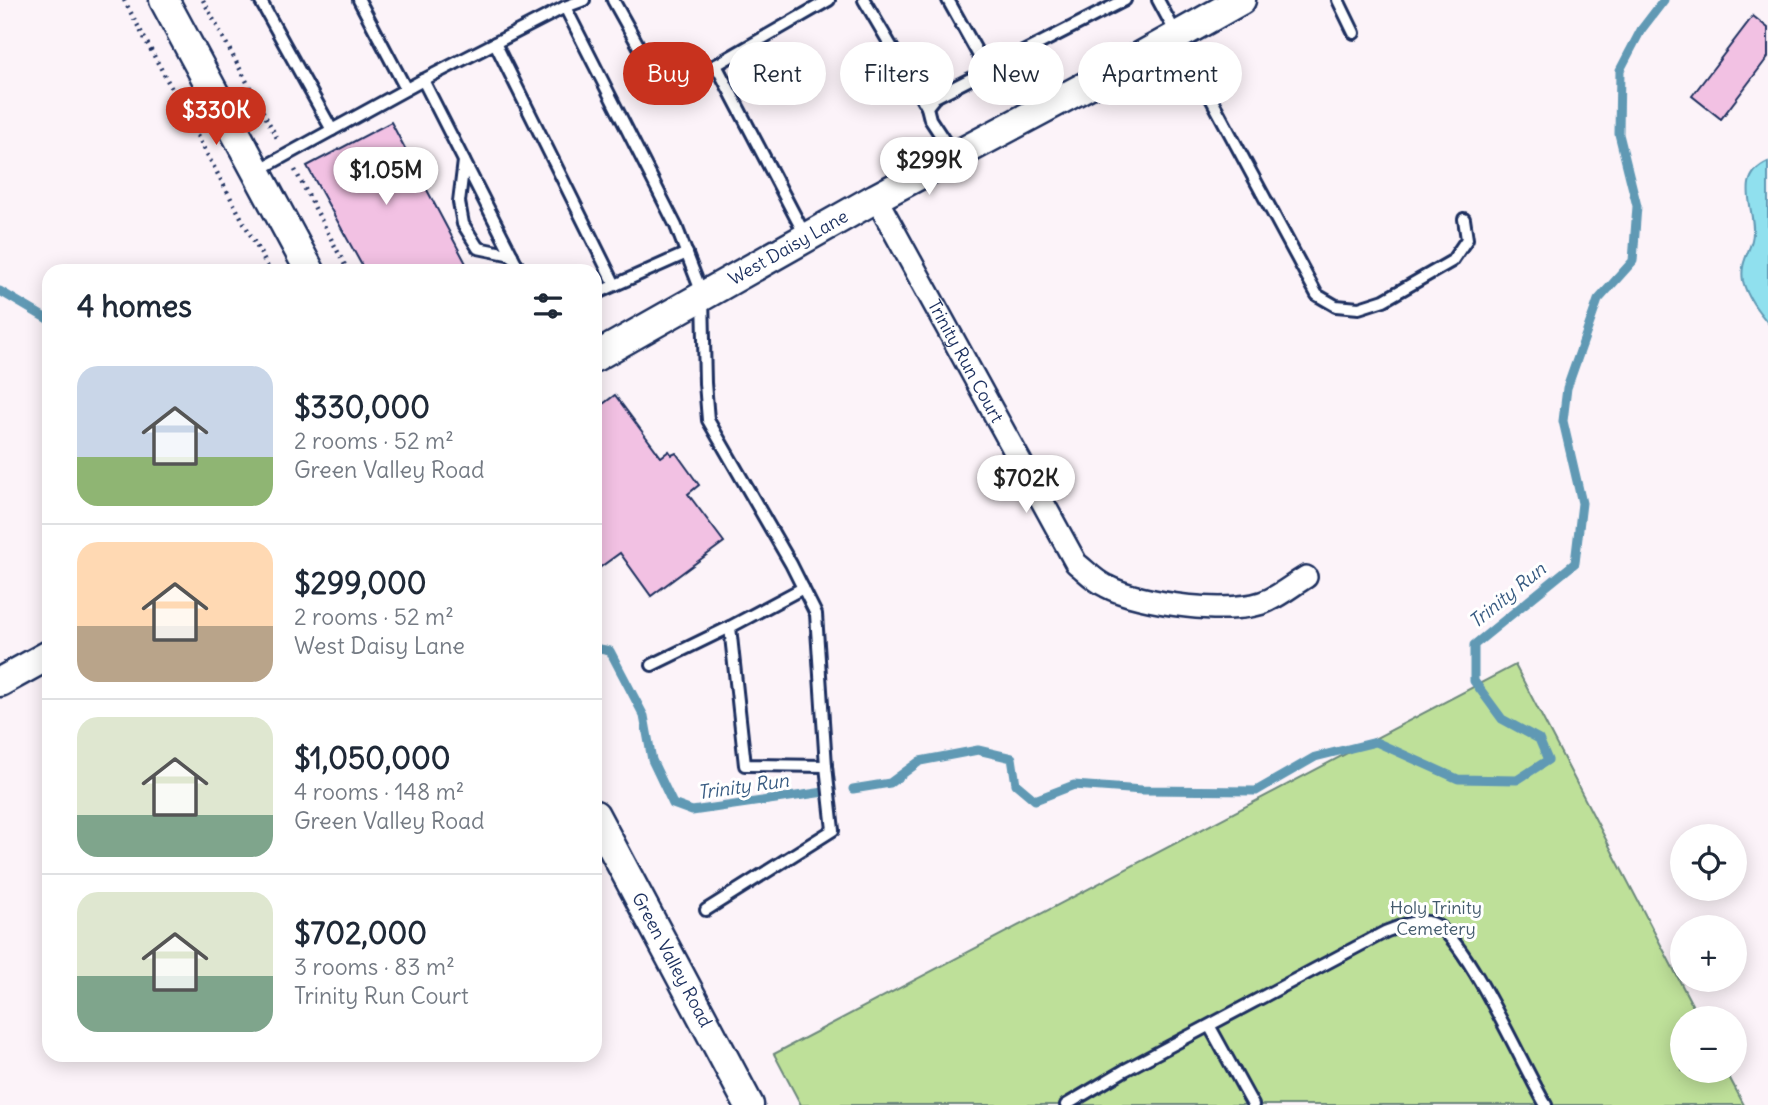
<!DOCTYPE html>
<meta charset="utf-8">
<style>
body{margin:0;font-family:Delius,sans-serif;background:#f6f6f7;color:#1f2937;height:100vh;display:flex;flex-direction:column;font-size:26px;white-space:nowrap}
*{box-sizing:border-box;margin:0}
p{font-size:23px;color:#747a83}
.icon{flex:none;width:38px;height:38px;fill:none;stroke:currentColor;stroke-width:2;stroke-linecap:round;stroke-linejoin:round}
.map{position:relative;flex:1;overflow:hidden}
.side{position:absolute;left:42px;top:264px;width:560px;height:798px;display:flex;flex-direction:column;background:#fff;border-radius:21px;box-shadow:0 4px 18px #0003}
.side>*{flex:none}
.top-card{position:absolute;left:623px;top:42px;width:665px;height:63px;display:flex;gap:14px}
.buttons{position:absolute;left:1670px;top:824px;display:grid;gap:14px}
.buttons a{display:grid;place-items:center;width:77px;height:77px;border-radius:50%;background:#fff;box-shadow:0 4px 18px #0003;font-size:35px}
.price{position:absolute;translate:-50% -60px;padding:0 16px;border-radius:24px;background:#fff;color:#222;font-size:23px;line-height:46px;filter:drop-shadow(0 2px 4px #0008)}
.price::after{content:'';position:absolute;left:50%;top:42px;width:21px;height:16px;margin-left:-10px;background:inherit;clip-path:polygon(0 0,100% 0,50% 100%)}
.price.selected{background:#c8321e;color:#fff}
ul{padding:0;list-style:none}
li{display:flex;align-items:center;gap:21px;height:175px;padding:0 35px}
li+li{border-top:2px solid #e0e1e3}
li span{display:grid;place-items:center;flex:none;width:196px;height:140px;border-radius:21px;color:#555}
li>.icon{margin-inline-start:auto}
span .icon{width:84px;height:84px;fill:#fffc;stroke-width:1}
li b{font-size:30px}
h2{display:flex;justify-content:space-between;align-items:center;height:84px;padding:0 35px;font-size:30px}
.pill{padding:0 24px;border-radius:32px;background:#fff;box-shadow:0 4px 18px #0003;font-size:24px;line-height:63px}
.pill.selected{background:#c8321e;color:#fff}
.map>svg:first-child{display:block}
.green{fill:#bee099;stroke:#6c887c;stroke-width:2}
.water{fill:#90e0ee;stroke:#6199b4;stroke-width:2}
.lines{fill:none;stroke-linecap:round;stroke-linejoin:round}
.stream{stroke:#6199b4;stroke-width:9}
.building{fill:#f2c1e3;stroke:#1b2f5e;stroke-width:2}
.service-casing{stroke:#1b2f5e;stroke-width:16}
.minor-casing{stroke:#1b2f5e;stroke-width:26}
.tertiary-casing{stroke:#1b2f5e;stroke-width:33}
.path{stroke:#1b2f5e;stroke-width:4.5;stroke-dasharray:2 5;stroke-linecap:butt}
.service{stroke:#fff;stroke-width:10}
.minor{stroke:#fff;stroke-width:21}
.tertiary{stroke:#fff;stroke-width:28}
.labels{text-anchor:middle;stroke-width:6;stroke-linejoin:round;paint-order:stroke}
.street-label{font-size:18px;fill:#1b2f5e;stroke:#fff}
.park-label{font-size:18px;fill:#445b6d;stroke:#fff}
.water-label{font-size:19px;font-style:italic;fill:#385b82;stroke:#fff}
</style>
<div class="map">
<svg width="1768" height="1105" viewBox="0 0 1768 1105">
<rect width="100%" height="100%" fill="#fcf3f9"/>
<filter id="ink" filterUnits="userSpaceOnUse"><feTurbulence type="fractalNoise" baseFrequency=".0143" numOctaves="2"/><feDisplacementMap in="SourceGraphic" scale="14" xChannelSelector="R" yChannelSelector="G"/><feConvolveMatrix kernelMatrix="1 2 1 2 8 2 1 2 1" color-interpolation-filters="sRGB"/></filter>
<g filter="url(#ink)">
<polygon class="green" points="1515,665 1699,1018 1682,1018 1682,1071 1726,1071 1744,1105 801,1105 774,1054"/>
<path class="water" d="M1768,162V323C1758,311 1747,297 1743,281C1740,264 1748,255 1752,240C1759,213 1731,179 1768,162Z"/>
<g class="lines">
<g class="stream">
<polyline points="0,291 49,320"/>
<polyline points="595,648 610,651 644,716 652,760 673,804 692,811 831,791"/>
<polyline points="853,789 890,783 920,761 978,750 1012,758 1016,784 1035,800 1074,785 1142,790 1256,791 1315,757 1376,742 1458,779 1517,780 1548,760 1539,739 1502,719 1474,681 1474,645 1575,563 1582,503 1563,421 1567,388 1598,300 1633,261 1637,206 1619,134 1620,70 1641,30 1664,0"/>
</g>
</g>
<g class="building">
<polygon points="1753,16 1768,28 1768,57 1721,119 1692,96"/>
<polygon points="391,122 470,271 365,271 307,166"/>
<polygon points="615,395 661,457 669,451 672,455 676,453 699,485 688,494 724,542 651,596 620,553 595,571 595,410"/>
</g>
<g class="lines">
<g class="service-casing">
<g id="service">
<polyline points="260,0 332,130"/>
<polyline points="359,0 406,89"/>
<polyline points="613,0 643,54 672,67 697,72 716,65 829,0"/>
<polyline points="864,0 927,107"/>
<polyline points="948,0 987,70"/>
<polyline points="1158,0 1317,295 1336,306 1359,308 1384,300 1452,261 1467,239 1464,219"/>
<polyline points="1338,0 1354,33"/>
<polyline points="565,7 584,0"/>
<polyline points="495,43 615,285"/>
<polyline points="716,65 806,237"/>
<polyline points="423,80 520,271"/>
<polyline points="953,154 930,119 927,107 935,97 1125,0"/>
<polyline points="464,161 459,202 463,224 478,248 512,255"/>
<polyline points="257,171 423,80 565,7 676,226 703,296 705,383 708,420 791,564 816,614 826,766 833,830 706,910"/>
<polyline points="595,294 687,253"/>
<polyline points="803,588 730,627 745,765 826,766"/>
<polyline points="652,665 730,627"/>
<polyline points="1210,1027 1253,1105"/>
<path d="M1066,1105L1125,1070L1385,932C1398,927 1417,918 1432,923C1465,933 1524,1070 1546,1105"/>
</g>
</g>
<g class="minor-casing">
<g id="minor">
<path id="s1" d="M876,198L1076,563C1085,570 1095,581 1106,586C1139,604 1235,617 1269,600C1282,594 1294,584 1306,577"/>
</g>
</g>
<g class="tertiary-casing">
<g id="tertiary">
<polyline points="164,0 310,271"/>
<path id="s2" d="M595,357L876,198L1120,68L1241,0"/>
<polyline points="0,682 49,655"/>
<path id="s3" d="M595,815L749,1105"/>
</g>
</g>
<g class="path">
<polyline points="124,0 270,271"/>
<polyline points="203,0 277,138"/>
<polyline points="295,170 348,271"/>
</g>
<use href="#service" class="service"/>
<use href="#minor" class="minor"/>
<use href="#tertiary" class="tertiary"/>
</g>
</g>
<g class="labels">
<g class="street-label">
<text dy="6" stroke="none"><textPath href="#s2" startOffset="222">West Daisy Lane</textPath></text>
<text dy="6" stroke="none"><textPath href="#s1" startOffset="186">Trinity Run Court</textPath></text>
<text dy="6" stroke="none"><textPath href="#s3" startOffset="164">Green Valley Road</textPath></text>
</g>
<g class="park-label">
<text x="1436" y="914">Holy Trinity<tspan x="1436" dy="21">Cemetery</tspan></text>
</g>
<g class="water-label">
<text transform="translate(1507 595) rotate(-39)" y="7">Trinity Run</text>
<text transform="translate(743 786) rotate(-8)" y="7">Trinity Run</text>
</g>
</g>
</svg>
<div class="buttons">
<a><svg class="icon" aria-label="locate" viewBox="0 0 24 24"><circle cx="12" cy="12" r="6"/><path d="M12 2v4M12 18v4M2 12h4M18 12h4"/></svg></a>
<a>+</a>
<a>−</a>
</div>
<b class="price selected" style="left:216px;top:147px">$330K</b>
<b class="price" style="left:929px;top:197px">$299K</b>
<b class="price" style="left:386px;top:207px">$1.05M</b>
<b class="price" style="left:1026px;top:515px">$702K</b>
<div class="top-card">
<a class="pill selected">Buy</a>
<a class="pill">Rent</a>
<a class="pill">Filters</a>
<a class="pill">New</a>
<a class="pill">Apartment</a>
</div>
<section class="side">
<h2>4 homes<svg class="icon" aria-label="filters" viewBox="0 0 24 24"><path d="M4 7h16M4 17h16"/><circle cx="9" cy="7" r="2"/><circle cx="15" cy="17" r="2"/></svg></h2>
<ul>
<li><span style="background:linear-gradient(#c9d6e8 65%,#8fb573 0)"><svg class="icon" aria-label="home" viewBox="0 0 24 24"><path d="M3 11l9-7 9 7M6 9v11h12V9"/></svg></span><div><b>$330,000</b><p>2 rooms · 52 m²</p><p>Green Valley Road</p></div></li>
<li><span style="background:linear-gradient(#ffd9b3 60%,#b9a48a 0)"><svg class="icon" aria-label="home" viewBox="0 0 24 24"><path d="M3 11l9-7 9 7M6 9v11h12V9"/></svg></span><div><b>$299,000</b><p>2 rooms · 52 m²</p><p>West Daisy Lane</p></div></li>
<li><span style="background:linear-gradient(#dfe7d0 70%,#7fa58c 0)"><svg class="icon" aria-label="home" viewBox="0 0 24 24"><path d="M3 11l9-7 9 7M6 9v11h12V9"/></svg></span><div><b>$1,050,000</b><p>4 rooms · 148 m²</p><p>Green Valley Road</p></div></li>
<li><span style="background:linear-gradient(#dfe7d0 60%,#7fa58c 0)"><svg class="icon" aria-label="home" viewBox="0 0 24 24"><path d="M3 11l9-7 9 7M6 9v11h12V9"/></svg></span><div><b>$702,000</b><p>3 rooms · 83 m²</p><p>Trinity Run Court</p></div></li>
</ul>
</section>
</div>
